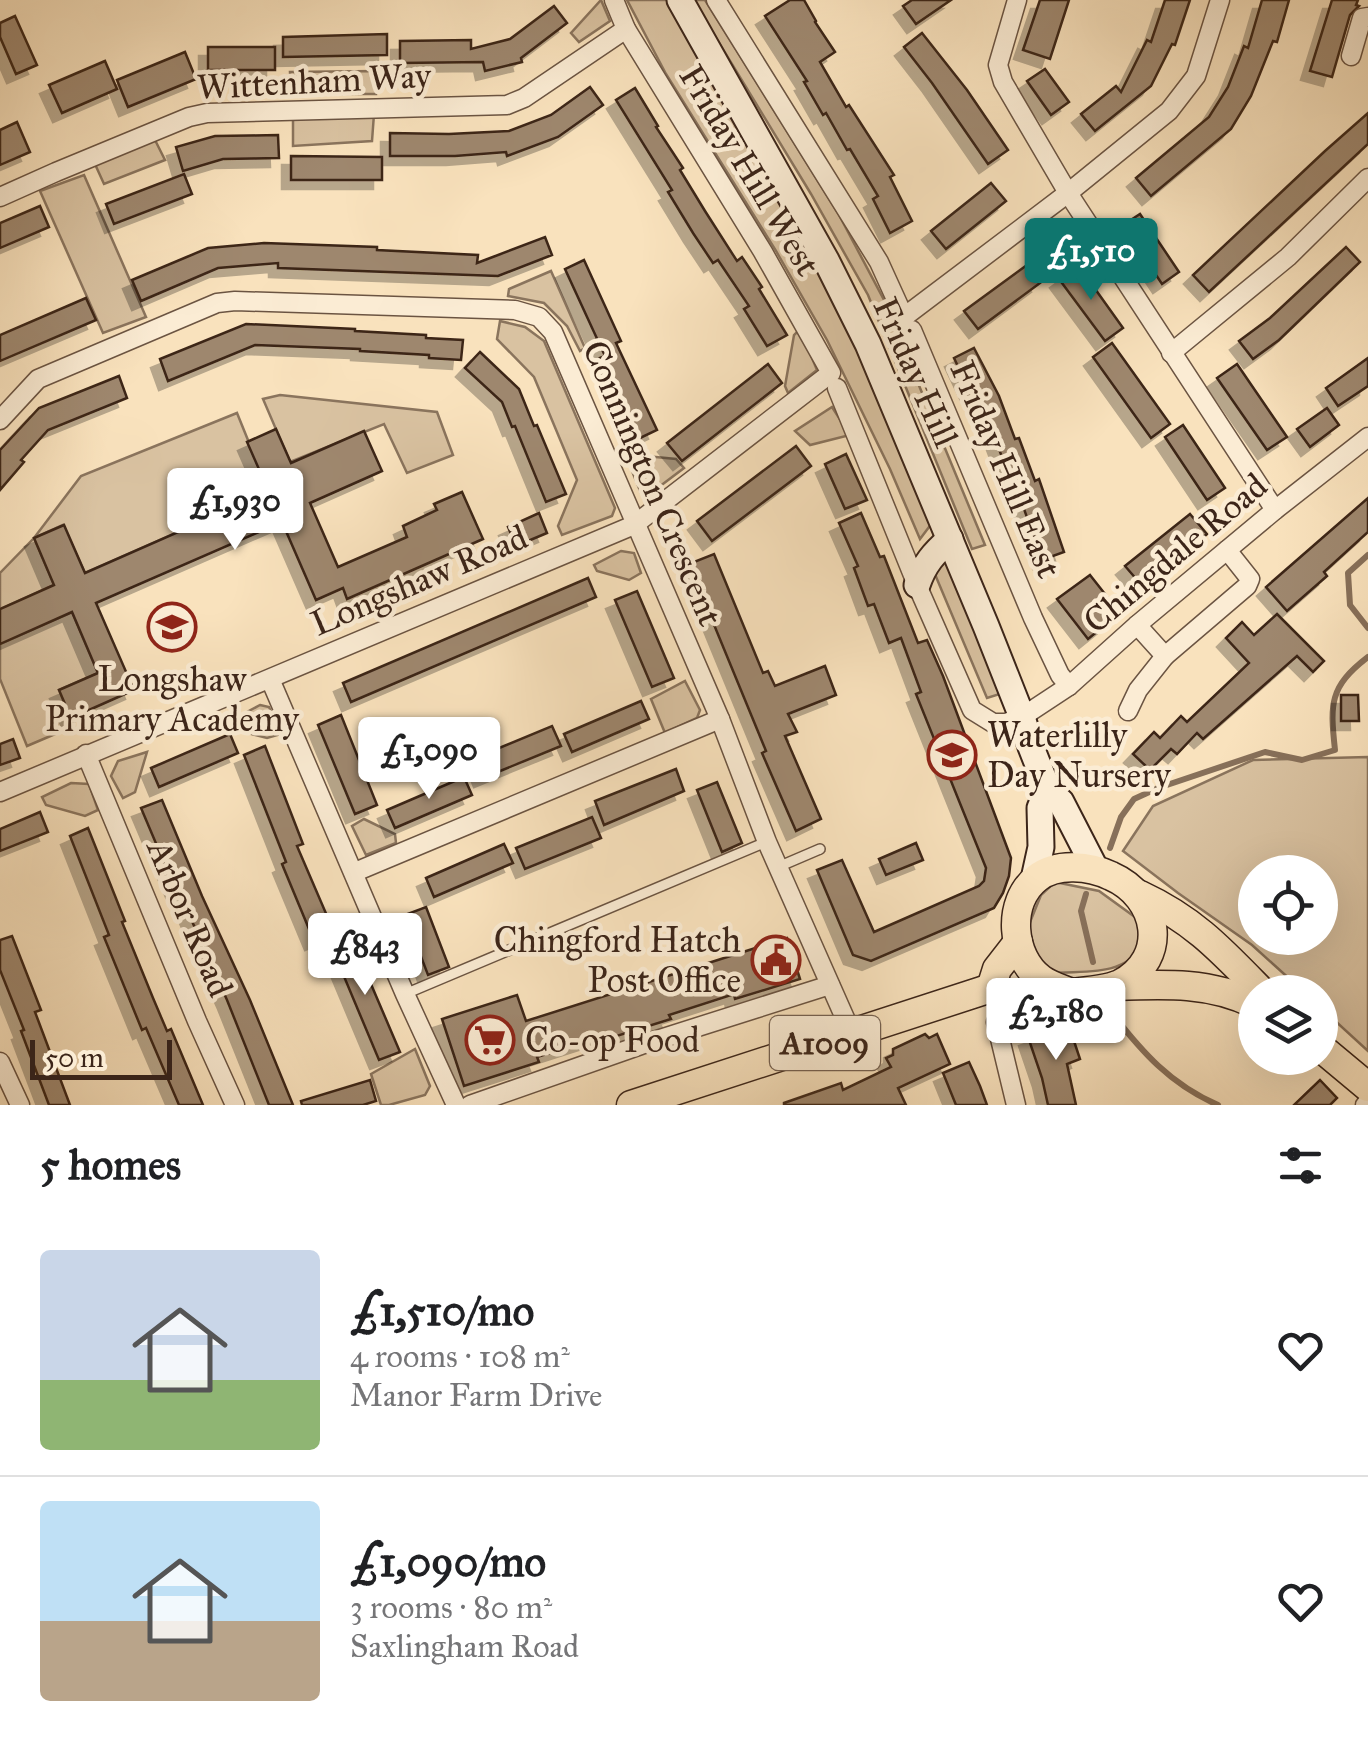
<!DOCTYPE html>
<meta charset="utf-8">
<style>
body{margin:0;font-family:"IM FELL Great Primer",serif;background:#f6f6f6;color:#202124;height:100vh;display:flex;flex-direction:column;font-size:38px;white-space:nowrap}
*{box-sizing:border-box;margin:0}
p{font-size:32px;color:#757577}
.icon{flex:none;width:55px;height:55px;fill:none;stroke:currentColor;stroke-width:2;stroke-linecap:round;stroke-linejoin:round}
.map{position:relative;height:1105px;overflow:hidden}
.side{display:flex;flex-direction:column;background:#fff;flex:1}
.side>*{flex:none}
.tools{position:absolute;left:1238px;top:855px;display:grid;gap:20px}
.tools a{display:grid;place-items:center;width:100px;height:100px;border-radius:50%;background:#fff;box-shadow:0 10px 40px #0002;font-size:50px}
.scale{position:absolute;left:30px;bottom:25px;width:142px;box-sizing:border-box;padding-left:10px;border:5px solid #3c2519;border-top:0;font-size:28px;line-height:35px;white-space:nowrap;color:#3c2519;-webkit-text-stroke:8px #fbecd4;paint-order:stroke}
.price{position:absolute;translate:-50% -85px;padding:0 22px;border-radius:10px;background:#fff;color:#222;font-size:32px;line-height:65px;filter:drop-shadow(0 2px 5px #0008)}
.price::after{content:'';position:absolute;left:50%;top:60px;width:30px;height:22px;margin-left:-15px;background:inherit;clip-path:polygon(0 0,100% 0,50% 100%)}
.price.on{background:#0f766e;color:#fff}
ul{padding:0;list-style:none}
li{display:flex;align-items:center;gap:30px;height:250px;padding:0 40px}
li+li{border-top:2px solid #e0e0e0}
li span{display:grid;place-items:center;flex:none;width:280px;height:200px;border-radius:10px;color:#555}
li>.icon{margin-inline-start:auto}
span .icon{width:120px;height:120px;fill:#fffc;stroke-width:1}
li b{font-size:42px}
h2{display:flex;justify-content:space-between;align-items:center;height:120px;padding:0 40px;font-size:42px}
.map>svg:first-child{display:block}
.green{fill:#d9c2a1;stroke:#8a745d;stroke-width:2.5;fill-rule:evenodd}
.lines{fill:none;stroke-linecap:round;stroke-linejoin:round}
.stream{stroke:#87705a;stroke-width:6}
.building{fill:#9e876e;stroke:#3c2519;stroke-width:2.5;filter:url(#shadow)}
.lane-casing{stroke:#6b5442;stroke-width:12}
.street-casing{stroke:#6b5442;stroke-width:21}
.secondary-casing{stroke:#3c2519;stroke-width:29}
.primary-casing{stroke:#3c2519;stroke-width:31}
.lane{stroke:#fbecd4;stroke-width:9}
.street{stroke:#fbecd4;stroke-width:18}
.secondary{stroke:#fbecd4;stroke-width:25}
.primary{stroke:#f9e2bd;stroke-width:28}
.labels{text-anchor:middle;stroke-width:9;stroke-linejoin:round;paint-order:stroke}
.shield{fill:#fbecd4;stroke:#756151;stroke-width:2.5}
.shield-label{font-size:32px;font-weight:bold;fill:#3c2519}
.street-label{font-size:35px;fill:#3c2519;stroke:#fbecd4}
.poi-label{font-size:35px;fill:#3c2519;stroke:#fbecd4;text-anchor:start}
</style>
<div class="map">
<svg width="1368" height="1105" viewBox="0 0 1368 1105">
<defs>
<filter id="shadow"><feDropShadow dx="-9" dy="9" stdDeviation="0" flood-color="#0004"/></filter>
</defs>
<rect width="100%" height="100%" fill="#f9e2bd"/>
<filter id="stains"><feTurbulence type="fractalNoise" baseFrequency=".002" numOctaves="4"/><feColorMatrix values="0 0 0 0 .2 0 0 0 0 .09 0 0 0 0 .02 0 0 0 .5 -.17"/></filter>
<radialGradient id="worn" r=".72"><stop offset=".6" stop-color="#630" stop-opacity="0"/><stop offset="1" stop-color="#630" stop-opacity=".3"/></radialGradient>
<g class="green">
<polygon points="601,0 610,21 579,42 571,33"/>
<polygon points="627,0 668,0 860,343 935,519 920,539 890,469 827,340 776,251 666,74"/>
<polygon points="693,0 705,0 838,213 902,334 901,342 985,545 972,549 868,295 811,194"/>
<polygon points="376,71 376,94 291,94 290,72"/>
<polygon points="374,114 372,141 293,146 293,117"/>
<polygon points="154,138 165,160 104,184 94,162"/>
<polygon points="84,175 146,317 103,333 40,191"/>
<polygon points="551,271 585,348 580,351 567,326 544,303 508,296 509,289"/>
<polygon points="500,321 525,327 544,341 615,508 612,516 562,535 558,526 577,480 534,377 497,339"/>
<polygon points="800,329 817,370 788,393 785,386 794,335"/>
<polygon points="280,395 437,412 453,455 407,473 384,424 290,462 263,399"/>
<polygon points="832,407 850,435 810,445 795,431"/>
<polygon points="237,413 269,492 85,573 63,525 34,538 54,585 0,609 0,573 34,538 81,476"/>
<polygon points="625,454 676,459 684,468 651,493 641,493"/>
<polygon points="621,551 634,553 641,573 629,580 597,571 594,565"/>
<polygon points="951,552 1003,693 987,698 934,572"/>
<polygon points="72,612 98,673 59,690 74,726 27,746 0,679 0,644"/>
<polygon points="685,681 700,710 697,718 665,733 651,699"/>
<polygon points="260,705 269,707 281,734 267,738 236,730 232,720"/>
<polygon points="147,752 135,792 123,798 111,776 118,761"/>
<path d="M1368,757V1051L1320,1007V992H1304L1252,945L1178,893L1123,851L1153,806L1253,760ZM1255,872H1320V938H1255Z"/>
<polygon points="71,783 89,784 98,810 85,816 46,805 42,797"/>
<polygon points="364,819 395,834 396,843 366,855 352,826"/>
<path d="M1055,882L1099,891L1139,920C1140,928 1143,937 1140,945C1129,977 1078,971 1049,973L1037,961L1026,932L1041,895Z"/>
<polygon points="415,1049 430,1086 425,1095 389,1105 381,1105 371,1074"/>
</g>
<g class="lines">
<g class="stream">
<polyline points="1368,555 1348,573 1350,605 1368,628"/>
<path d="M1110,848L1121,817L1134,799L1158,788L1265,752L1302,760L1335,750C1330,704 1329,687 1368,657"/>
<polyline points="1086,894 1081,911 1093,962"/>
<path d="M1111,1012C1142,1052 1170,1084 1218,1105"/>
</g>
</g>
<g class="building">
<polygon points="790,0 804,0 816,21 815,22 835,52 820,62 846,107 849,105 894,175 890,177 912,221 890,233 873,199 878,196 850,149 847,150 826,113 823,115 804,82 807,81 765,16"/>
<polygon points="912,0 951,0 916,24 903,6"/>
<polygon points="1040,0 1069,0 1050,59 1023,50"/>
<polygon points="1165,0 1190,0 1175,45 1172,44 1151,86 1095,131 1081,114 1116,86 1121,92 1147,40 1151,42"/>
<polygon points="1262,0 1289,0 1277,42 1273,41 1251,96 1231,129 1151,196 1136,178 1209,117 1228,87 1244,46 1248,48"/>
<polygon points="1332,0 1358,0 1356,5 1359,6 1350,15 1332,77 1310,71"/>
<polygon points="554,6 567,23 521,58 522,62 485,71 483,62 400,63 400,41 471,40 471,49 510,39"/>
<polygon points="15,16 37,65 16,74 0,37 0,23"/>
<polygon points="922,33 967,90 1008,150 988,164 932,83 904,47"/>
<polygon points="387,34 387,55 283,57 283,37"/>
<rect x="208" y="47" width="67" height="23"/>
<polygon points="185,52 196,79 128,107 117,80"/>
<polygon points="105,61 117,89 62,113 49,85"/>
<polygon points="1045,69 1069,102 1051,115 1027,81"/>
<polygon points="590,87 603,105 558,137 507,156 506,152 455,156 390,156 390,133 449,134 509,131 551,115"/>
<polygon points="635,88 658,126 656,127 683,168 680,170 705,211 737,261 742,257 762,287 759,289 787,335 767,346 744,309 749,306 718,260 713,263 693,233 668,192 672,190 616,100"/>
<polygon points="1368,113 1368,144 1209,292 1193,275 1325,151"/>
<polygon points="17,122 30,152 0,165 0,130"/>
<polygon points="278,135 279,158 223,159 183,171 176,147 215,136"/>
<polygon points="291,156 382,157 382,180 291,180"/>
<polygon points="184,174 192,194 114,224 106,204"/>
<polygon points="991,183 1006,201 946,249 931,231"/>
<polygon points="40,206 49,227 0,248 0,223"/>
<polygon points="1140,214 1179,272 1162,284 1123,225"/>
<polygon points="545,237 552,255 498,276 278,268 278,263 218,268 141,301 132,280 208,248 264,243 377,247 377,250 478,255 477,263"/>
<polygon points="1346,247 1360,262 1279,340 1253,359 1239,341 1270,318"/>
<polygon points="584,260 621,341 616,343 657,430 638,439 600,358 605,356 565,269"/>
<polygon points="1027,265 1040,283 978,329 964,311"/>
<polygon points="1078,265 1123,328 1105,341 1059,279"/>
<polygon points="86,298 96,320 0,361 0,335"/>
<polygon points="246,324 355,329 355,331 426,335 426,338 463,340 461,360 429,358 429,355 360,351 360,349 255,345 168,381 160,359"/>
<polygon points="1112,343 1170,424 1151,438 1093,357"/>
<polygon points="974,348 999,396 1015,439 1019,438 1035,481 1039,479 1064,552 1042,560 1012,475 1009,476 993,433 989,434 975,397 973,398 954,358"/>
<polygon points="480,352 519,389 534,426 537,425 566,494 546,502 515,426 512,427 502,402 465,368"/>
<polygon points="1368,358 1368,386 1338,406 1326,388"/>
<polygon points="768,364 782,383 682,461 667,443"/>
<polygon points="1237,364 1287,437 1267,450 1217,378"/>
<polygon points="119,376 127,398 48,430 21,460 24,462 0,490 0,450 39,408"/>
<polygon points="1327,408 1339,425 1310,447 1297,429"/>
<polygon points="1183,425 1225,488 1207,500 1165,437"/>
<polygon points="276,429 291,463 364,431 382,471 310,503 338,567 407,537 403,526 437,510 434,504 462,492 483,539 347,599 343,588 316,600 282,522 96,603 134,690 71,718 59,690 98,673 72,612 0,644 0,609 54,585 34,538 64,525 85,573 269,492 247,442"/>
<polygon points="796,446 811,466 712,541 697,521"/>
<polygon points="846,454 867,500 845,509 825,464"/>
<polygon points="1368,498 1368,532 1324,572 1327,576 1287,611 1266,587"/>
<polygon points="539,513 547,533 516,546 508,527"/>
<polygon points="861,513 880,557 884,556 918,643 927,640 943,676 1011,858 1009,876 1003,893 994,908 871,961 853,955 817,870 842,860 874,932 979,886 984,881 986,868 916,694 921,692 901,638 889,643 874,604 868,606 854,568 858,566 839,523"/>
<polygon points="1190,514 1207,534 1144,588 1125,566"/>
<polygon points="714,554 763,673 768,671 775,686 825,666 836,695 788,714 797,732 785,736 821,819 796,831 762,753 766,751 689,564"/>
<polygon points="1090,575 1120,613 1088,639 1057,599"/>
<polygon points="588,578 596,597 351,702 343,683"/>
<polygon points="637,591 674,678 652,687 615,600"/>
<polygon points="1277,614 1324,661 1313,672 1297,656 1203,739 1197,733 1177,754 1171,749 1150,770 1133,754 1154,732 1160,738 1181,716 1187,722 1249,663 1226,638 1242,622 1254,635"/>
<polygon points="1341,695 1358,695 1359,721 1341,721"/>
<polygon points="641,701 649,719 572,752 564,734"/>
<polygon points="341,715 377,805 355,814 318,725"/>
<polygon points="552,726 561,746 483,778 475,758"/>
<polygon points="230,734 238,753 159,787 151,768"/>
<polygon points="13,739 20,758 0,765 0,744"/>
<polygon points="265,746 303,844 297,846 334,932 314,941 282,864 286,862 244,755"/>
<polygon points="676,769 684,791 604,825 595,801"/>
<polygon points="464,777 472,795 395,828 387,810"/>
<polygon points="717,782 742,843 722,852 697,790"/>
<polygon points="162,800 202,896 250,1000 293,1105 269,1105 227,1000 179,892 177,893 141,808"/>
<polygon points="40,812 48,832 0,851 0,829"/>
<polygon points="592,817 601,838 525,869 516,848"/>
<polygon points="88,828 125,921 122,922 153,998 167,1031 171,1029 203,1105 179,1105 146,1028 142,1030 104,937 109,935 70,836"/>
<polygon points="916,843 923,860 886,875 879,859"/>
<polygon points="504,844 513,863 434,897 426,878"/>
<polygon points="426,907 449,967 428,975 405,915"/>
<polygon points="350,935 400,1052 379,1060 330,943"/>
<polygon points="12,936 41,1010 35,1012 70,1105 49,1105 21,1031 24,1030 0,970 0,940"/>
<polygon points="787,938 800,979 735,999 734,994 669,1015 671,1019 604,1040 603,1036 553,1052 537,1057 539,1062 464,1086 442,1019 517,995 526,1021"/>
<polygon points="1068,1023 1080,1059 1067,1064 1076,1105 1048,1105 1042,1078 1028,1037"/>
<polygon points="925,1034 929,1038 937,1034 950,1064 898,1088 906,1105 784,1105 784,1103 841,1083 843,1090 891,1067 886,1058 893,1055 893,1049"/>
<polygon points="969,1062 980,1086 987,1105 956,1105 943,1073"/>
<polygon points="370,1080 376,1101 363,1105 302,1105 301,1101"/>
<polygon points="1320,1080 1337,1098 1330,1105 1294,1105"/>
</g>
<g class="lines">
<g class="lane-casing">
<g id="lane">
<polyline points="778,867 820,849"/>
<polyline points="405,994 766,842"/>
</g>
</g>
<g class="street-casing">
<g id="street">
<polyline points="716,0 879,262 904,317 1068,193 1169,111 1196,76 1220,0"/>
<polyline points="1017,0 998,65 1003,82 1068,193 1275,510"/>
<polyline points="1351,56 1362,18 1368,17"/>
<polyline points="0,197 56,172 189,117 207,113 507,105 524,98 626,29"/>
<polyline points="912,330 1033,618 1060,675 1069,686"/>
<polyline points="1171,353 1288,257 1368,178"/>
<polyline points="837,388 917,585 972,710 993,723 1006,723 1022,717 1069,686 1137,625 1275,510 1368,437"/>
<polyline points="0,420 38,379 217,303 235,301 515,310 539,317 553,332 720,719 767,842 852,1034"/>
<polyline points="1165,656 1247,586 1250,579 1227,550"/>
<polyline points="270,679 405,994 456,1105"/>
<polyline points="1128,711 1138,690 1165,656 1137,625"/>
<polyline points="86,754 197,1021 235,1105"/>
<polyline points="0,792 634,525 831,373 763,252 626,29 614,0"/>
<polyline points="355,872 720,719"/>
<polyline points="996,1022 1016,1105"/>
<polyline points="0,1062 20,1105"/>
<polyline points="470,1105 641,1045 830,985"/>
<polyline points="1365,1105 1368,1102"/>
</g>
</g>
<g class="secondary-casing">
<g id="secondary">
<polyline points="680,0 826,260 868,344 986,626 1022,717 1031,747 1048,790 1061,802 1096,870"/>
<path d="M917,585C924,564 934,553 950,539"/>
<polyline points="1034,879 1041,847 1040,808 1048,790"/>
</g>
</g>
<g class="primary-casing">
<g id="primary">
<path d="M1140,895C1194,920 1222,951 1262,992"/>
<path d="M1116,986C1165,984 1211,982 1255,1004"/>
<polyline points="991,988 997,969 1018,942"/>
<polyline points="1320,1047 1368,1087"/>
<path d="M631,1105L991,988C998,990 1006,994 1013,995C1033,997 1103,992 1120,984C1170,958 1159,897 1111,876C1090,866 1057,862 1037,878C1006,902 1011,957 1041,979C1049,985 1059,988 1069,992"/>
</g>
</g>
<use href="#lane" class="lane"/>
<use href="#street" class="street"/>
<use href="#secondary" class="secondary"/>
<use href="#primary" class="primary"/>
</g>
<defs>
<g id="school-ring" transform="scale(2.5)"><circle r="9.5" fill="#fbecd4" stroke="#8f2418" stroke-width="1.5"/><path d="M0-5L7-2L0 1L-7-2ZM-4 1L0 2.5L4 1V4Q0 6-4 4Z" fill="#8f2418"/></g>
<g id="civic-ring" transform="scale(2.5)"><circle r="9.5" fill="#fbecd4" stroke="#8f2418" stroke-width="1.5"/><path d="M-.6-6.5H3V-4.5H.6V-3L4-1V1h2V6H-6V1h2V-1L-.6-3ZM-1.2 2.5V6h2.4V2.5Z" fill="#8f2418"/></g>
<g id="supermarket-ring" transform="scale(2.5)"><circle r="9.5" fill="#fbecd4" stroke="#8f2418" stroke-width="1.5"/><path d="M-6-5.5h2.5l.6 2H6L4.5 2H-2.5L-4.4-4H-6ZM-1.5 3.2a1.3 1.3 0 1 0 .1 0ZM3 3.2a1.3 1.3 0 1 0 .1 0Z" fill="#8f2418"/></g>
</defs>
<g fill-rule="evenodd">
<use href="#school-ring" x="172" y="627"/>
<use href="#school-ring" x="952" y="755"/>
<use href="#civic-ring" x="776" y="960"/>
<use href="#supermarket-ring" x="490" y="1040"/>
</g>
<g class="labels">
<rect class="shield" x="770" y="1016" width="110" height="54" rx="8"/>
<g class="shield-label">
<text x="825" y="1054">A1009</text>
</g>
<g class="street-label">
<text transform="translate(314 81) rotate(-3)" y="12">Wittenham Way</text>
<text transform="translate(750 170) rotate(59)" y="12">Friday Hill West</text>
<text transform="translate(916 372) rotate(66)" y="12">Friday Hill</text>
<text transform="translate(1006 469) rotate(67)" y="12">Friday Hill East</text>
<text transform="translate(653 483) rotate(67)" y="12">Connington Crescent</text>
<text transform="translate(1175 553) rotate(-40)" y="12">Chingdale Road</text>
<text transform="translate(419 580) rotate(-23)" y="12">Longshaw Road</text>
<text transform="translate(190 918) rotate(67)" y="12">Arbor Road</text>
</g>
<g class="poi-label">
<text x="172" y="691" text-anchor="middle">Longshaw<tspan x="172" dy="40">Primary Academy</tspan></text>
<text x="987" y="747">Waterlilly<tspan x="987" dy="40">Day Nursery</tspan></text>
<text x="741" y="952" text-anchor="end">Chingford Hatch<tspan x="741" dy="40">Post Office</tspan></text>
<text x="525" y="1052">Co-op Food</text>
</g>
</g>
<rect width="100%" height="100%" filter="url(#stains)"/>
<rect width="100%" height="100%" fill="url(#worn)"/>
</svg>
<div class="tools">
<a><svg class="icon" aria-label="locate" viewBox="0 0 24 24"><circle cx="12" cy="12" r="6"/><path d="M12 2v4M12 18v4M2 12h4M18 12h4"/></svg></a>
<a><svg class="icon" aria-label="layers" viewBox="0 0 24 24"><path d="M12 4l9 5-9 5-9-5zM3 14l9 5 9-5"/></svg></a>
</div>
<div class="scale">50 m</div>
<b class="price on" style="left:1091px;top:303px">£1,510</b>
<b class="price" style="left:235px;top:553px">£1,930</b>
<b class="price" style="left:429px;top:802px">£1,090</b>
<b class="price" style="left:365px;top:998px">£843</b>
<b class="price" style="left:1056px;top:1063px">£2,180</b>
</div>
<section class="side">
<h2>5 homes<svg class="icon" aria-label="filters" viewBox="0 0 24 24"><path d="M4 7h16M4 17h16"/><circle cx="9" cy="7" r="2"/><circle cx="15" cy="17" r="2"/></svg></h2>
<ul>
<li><span style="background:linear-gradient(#c9d6e8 65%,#8fb573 0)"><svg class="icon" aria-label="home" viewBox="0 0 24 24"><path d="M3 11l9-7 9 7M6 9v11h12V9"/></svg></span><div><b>£1,510/mo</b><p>4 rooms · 108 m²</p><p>Manor Farm Drive</p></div><svg class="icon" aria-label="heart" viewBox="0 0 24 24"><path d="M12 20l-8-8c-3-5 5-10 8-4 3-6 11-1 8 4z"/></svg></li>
<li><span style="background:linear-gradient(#bfe0f5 60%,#b9a48a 0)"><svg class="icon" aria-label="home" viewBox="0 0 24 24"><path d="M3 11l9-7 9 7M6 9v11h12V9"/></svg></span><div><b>£1,090/mo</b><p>3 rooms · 80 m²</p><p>Saxlingham Road</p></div><svg class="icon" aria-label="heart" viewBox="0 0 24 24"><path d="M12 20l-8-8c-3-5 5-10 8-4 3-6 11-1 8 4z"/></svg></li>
</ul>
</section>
